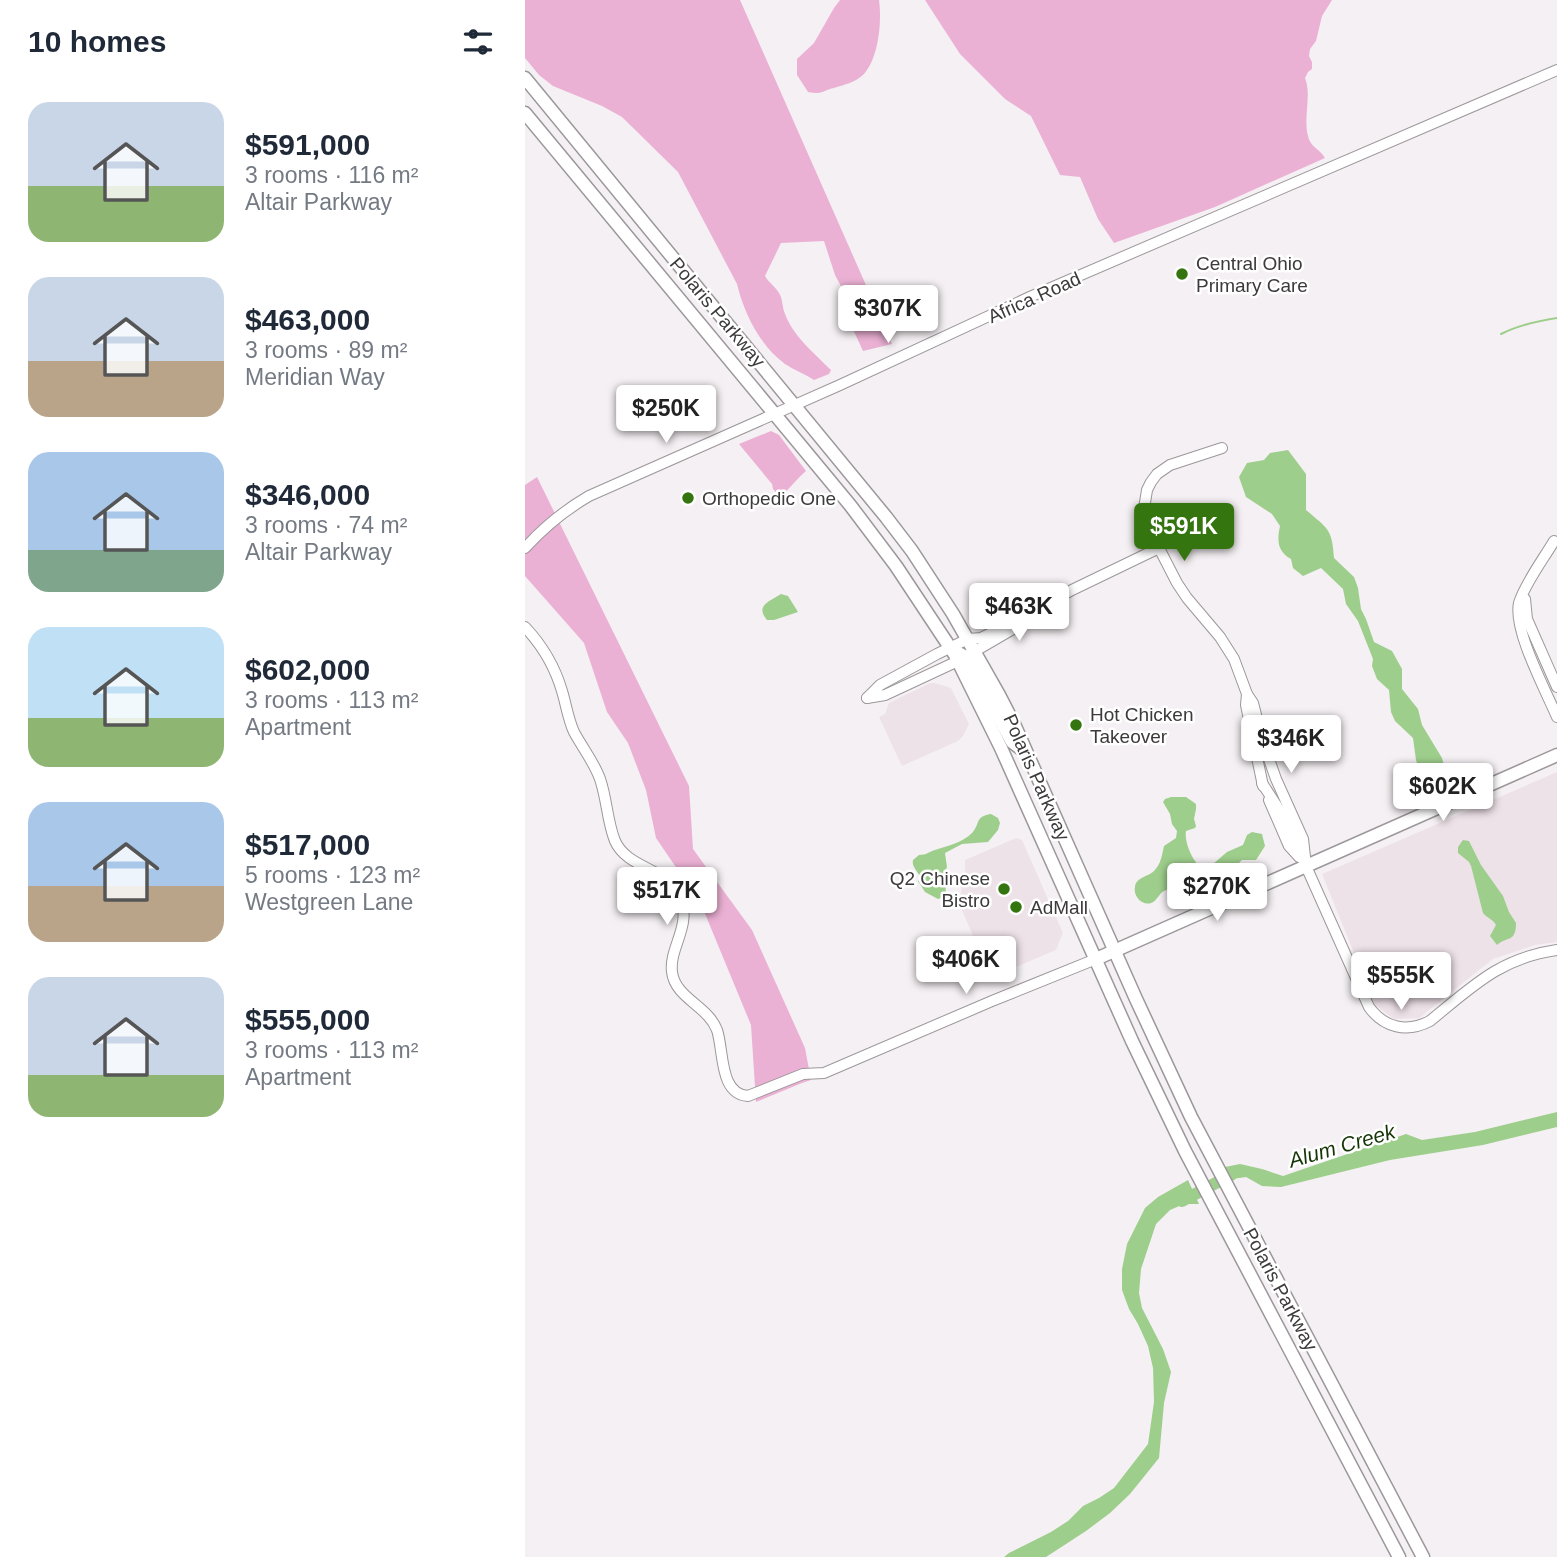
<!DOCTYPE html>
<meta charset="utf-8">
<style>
body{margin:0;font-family:Arial,sans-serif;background:#f2f2f3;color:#1f2937;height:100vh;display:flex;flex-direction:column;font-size:26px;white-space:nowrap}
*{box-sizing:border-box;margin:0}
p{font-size:23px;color:#747a83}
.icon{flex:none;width:38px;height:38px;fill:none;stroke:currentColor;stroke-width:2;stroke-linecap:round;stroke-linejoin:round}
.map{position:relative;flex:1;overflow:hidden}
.details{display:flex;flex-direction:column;background:#fff;width:525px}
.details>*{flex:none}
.price{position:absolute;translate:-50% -60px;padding:0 16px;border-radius:7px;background:#fff;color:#222;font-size:23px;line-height:46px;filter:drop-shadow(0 2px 4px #0008)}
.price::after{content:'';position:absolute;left:50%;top:42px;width:21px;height:16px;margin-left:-10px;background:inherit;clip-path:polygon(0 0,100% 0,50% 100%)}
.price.active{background:#347510;color:#fff}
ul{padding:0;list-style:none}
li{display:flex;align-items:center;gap:21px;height:175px;padding:0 28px}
li span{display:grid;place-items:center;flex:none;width:196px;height:140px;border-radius:21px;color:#555}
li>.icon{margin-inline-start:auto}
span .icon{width:84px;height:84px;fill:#fffc;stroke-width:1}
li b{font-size:30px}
h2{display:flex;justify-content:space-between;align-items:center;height:84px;padding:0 28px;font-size:30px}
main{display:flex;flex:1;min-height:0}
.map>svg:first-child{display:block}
.built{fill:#eee2e9}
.green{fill:#ebb1d4}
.water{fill:#9ece8c}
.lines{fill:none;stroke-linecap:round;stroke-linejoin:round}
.stream{stroke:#9ece8c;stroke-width:2}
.river{stroke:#9ece8c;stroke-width:12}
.minor-casing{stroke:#9c979a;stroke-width:12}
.major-casing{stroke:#9c979a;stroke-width:15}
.minor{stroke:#fff;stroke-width:10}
.major{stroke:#fff;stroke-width:12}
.poi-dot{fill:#347510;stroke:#fff;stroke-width:2.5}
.labels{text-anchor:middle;stroke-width:5;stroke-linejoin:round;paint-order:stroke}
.poi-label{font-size:19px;fill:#3c3a3b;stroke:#fff;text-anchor:start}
.street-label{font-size:19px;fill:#3c3a3b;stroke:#fff}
.water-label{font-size:21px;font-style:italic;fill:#163507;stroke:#fff}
</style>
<main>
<section class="details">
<h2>10 homes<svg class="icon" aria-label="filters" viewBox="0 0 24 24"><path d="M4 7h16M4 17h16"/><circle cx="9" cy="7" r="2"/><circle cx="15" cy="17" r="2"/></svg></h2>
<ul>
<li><span style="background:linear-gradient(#c9d6e8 60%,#8fb573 0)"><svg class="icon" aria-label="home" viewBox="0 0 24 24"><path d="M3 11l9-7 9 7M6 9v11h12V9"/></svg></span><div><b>$591,000</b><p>3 rooms · 116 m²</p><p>Altair Parkway</p></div></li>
<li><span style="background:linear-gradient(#c9d6e8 60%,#b9a48a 0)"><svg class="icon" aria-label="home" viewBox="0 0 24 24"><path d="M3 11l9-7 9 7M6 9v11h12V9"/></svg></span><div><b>$463,000</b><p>3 rooms · 89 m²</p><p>Meridian Way</p></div></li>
<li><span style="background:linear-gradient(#a9c7e8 70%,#7fa58c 0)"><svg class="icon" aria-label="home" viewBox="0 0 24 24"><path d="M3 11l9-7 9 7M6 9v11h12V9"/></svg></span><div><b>$346,000</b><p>3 rooms · 74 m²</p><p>Altair Parkway</p></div></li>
<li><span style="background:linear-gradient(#bfe0f5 65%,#8fb573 0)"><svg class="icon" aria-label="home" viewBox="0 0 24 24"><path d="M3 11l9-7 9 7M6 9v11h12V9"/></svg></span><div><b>$602,000</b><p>3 rooms · 113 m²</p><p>Apartment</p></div></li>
<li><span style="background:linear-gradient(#a9c7e8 60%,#b9a48a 0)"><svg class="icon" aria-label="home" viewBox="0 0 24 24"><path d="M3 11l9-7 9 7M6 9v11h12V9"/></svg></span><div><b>$517,000</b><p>5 rooms · 123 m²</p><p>Westgreen Lane</p></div></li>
<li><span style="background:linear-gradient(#c9d6e8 70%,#8fb573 0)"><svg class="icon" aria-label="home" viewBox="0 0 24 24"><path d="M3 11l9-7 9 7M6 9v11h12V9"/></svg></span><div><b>$555,000</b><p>3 rooms · 113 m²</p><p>Apartment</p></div></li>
</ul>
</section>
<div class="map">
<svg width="1032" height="1557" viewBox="0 0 1032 1557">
<rect width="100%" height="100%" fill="#f5f0f3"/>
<g class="built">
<polygon points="405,683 410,683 426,688 444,724 438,736 433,741 377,766 354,717 360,714 364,703"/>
<polygon points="1032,772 1032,942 1010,945 968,959 894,1018 869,1019 850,1005 797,874"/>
<polygon points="491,838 497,840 538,933 531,950 472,975 463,972 434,903 440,870 440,860"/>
</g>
<g class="green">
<path d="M0,0H215L367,344L338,351L325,323L333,318L310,275L299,241L256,243L240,276C244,283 250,286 254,293C258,299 257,307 260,314C268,336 290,354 306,370L304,374L289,380C280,374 269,370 260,364C235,346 219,313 212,284L153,172L97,117L77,106L28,86L14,75L0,58Z"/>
<path d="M315,0H354C357,21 354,57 339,74C331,82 319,85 309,88C296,91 298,95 283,92L272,75V59L289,43L309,8Z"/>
<path d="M400,0H807L797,16L791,41L785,49L784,56L787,62V69L783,72L780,78C787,95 778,117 783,136C785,147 795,149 800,158L690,207L589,243L573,219L555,177L535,175L506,116L480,99L435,54Z"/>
<path d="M246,431L254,435L281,471C271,480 265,488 255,497L248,489L247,484L214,444Z"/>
<polygon points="12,477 164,786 168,849 227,930 280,1048 286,1080 277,1083 231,1102 226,1025 176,904 131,838 121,790 103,743 82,712 59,643 0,576 0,485"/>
</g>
<g class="water">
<path d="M763,450L781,474V510C803,529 807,528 809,558L829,577L833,588L836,609L841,619L849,642L867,651L877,669V689L893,709L897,725L917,758L920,769L910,777L895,772L891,760L888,738L870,721L866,712L864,690L852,679L847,666L848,659L833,621L821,604L818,589L796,568L778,576L768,568L766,559C752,551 752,540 755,526L747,514L721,497L714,477L722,463L739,460L745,453Z"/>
<path d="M256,594L263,596L273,612L249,620H242C230,605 244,602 256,594Z"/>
<path d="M646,797H661L671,804V809L669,819L671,826L670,828L661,831C659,841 667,861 676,867L688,864L702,852L718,845L722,835L727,832L737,834L740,846L731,860H717C713,863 711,869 706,871C699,874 691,873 685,877C677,881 672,890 663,892C656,893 648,888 642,890C634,891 633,901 626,903C617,906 608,896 610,887C611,877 623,877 629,871C636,864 637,855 639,846L651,838L652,831L647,824L645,814L638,802L640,799Z"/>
<path d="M466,814L473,818L475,823L473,830L463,842L437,844L420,853L422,867L419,874L421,892L419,897L413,899L400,892L393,881L396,879C394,872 386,867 388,860L394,855C402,855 403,852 410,850C422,846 437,843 447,833C456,823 449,817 466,814Z"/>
<path d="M938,840L944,841L956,865L978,896L984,912L991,923C991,943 982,936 972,945L965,936L971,925C968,919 962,918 958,913L946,866L944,862L933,853V847Z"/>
<polygon points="1032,1112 1032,1127 958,1145 865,1160 756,1187 737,1186 721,1177 707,1179 700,1167 715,1164 737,1169 758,1176 881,1134 897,1140 950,1132"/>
<polygon points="663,1180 674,1204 659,1204 645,1210 631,1224 616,1269 614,1293 617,1308 638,1349 646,1372 639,1403 634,1458 605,1494 585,1513 561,1531 521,1557 479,1557 484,1553 526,1532 543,1521 558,1506 574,1498 589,1488 623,1444 629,1402 628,1368 623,1346 613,1324 604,1309 597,1290 597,1269 602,1244 620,1208 633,1197"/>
</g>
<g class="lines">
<path class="stream" d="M976,334C994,325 1012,321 1032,318"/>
<polyline class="river" points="657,1201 706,1175"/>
<g class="minor-casing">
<g id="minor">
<polyline points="697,448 645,465 632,474 626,482 622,490 619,509 620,516 634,548 652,583 662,598 695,637 709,659 722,694 728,703 738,742 751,779 778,839 781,866"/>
<path d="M1029,541C1019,558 999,585 994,603C988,630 1021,691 1032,717"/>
<path d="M0,548C19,527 40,510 64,496L315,385L507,296L1032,70"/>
<polyline points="1000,599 1002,619 1032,687"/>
<path d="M0,627C17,645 30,667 37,691C41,704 43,719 49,732C57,747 69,762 75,779C82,799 82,821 90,841C103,870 146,868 156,899C166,927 144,948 147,972C150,998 183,1006 192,1030C199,1051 194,1094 223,1096L278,1074L299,1073L467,1001L571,959"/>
<polyline points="722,694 721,705 738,786"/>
<polyline points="342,698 355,685 412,654 443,639 456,638 503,615 547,590 634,548"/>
<polyline points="342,698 360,695 433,661 488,629"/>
<path d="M737,783L759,817L844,1007C859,1028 882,1033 905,1021C948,986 975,958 1032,950"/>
<polyline points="744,800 764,846 774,857"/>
</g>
</g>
<g class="major-casing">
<g id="major">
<polyline points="0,78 361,517 387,551 428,614 474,695 489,724 611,999 666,1117 898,1557"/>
<polyline points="0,113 325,505 371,566 430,655 476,748 607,1041 660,1151 874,1557"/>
<polyline points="426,649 441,657 482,733 487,742 499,751"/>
<polyline points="571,959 1032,755"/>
</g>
</g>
<use href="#minor" class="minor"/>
<use href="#major" class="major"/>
</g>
<g class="poi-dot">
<circle cx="657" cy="274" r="7"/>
<circle cx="163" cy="498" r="7"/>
<circle cx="551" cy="725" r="7"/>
<circle cx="479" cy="889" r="7"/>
<circle cx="491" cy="907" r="7"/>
</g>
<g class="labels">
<g class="poi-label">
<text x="671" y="270">Central Ohio<tspan x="671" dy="22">Primary Care</tspan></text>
<text x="177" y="505">Orthopedic One</text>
<text x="565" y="721">Hot Chicken<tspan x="565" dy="22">Takeover</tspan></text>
<text x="465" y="885" text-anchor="end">Q2 Chinese<tspan x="465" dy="22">Bistro</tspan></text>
<text x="505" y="914">AdMall</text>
</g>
<g class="street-label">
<text transform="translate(509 297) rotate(-24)" y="7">Africa Road</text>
<text transform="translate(193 312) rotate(50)" y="7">Polaris Parkway</text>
<text transform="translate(512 777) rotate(66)" y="7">Polaris Parkway</text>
<text transform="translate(756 1289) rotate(62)" y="7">Polaris Parkway</text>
</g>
<g class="water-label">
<text transform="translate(817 1146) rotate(-16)" y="7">Alum Creek</text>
</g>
</g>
</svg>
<b class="price" style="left:363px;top:345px">$307K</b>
<b class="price" style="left:141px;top:445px">$250K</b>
<b class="price active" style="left:659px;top:563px">$591K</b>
<b class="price" style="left:494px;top:643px">$463K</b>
<b class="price" style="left:766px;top:775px">$346K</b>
<b class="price" style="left:918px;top:823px">$602K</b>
<b class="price" style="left:692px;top:923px">$270K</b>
<b class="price" style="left:142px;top:927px">$517K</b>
<b class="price" style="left:441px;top:996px">$406K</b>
<b class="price" style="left:876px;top:1012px">$555K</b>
</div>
</main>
